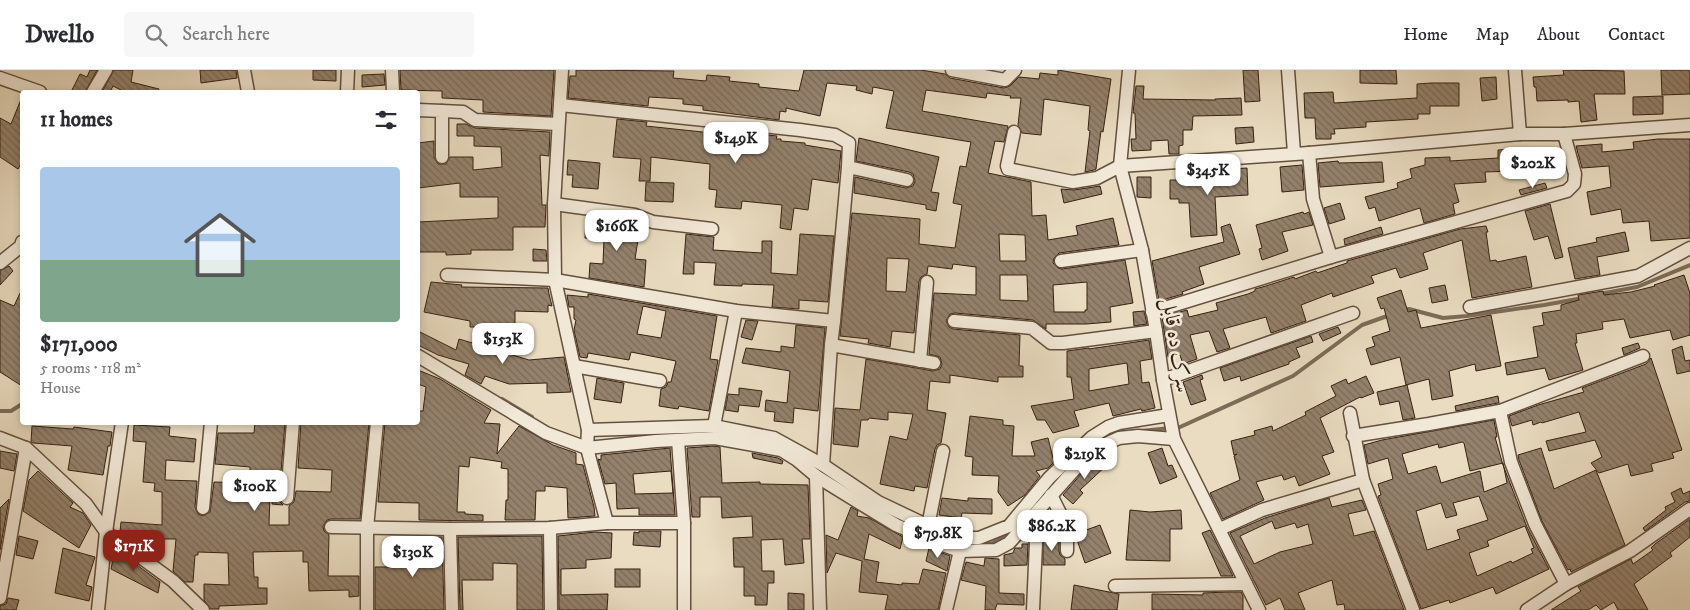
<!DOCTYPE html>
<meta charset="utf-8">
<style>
body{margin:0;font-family:"IM FELL DW Pica",Amiri,serif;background:#f7f7f7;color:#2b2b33;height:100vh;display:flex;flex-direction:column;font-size:19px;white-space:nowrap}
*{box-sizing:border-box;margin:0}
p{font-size:16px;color:#7c7c81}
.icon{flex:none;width:28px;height:28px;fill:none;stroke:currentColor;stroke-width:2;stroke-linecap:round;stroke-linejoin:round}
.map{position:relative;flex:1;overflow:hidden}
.details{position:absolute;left:20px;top:20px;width:400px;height:335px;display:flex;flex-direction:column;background:#fff;border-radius:5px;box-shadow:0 2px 8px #0003}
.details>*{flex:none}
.price{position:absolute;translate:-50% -42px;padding:0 11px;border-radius:10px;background:#fff;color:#222;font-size:16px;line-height:32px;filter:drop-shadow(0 1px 2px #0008)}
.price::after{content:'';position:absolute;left:50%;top:30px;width:15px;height:11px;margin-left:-8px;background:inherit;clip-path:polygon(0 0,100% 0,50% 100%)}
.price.selected{background:#8f2418;color:#fff}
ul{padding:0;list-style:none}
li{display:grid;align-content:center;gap:10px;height:265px;padding:0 20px}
li span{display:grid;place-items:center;height:155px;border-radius:5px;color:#555}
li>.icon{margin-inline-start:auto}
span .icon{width:90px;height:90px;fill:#fffc;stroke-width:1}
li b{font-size:21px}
h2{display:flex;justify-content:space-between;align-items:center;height:60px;padding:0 20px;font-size:21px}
header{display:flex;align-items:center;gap:30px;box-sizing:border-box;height:70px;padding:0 25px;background:#fff;border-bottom:1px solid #e1e1e2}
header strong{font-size:24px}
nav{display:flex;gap:28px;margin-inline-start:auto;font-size:18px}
.search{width:350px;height:45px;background:#f7f7f7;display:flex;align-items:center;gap:12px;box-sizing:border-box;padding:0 18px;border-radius:5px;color:#7c7c81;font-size:19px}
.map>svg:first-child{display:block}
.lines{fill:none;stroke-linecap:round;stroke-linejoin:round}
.stream{stroke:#7d6b58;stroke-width:4}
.building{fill:url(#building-back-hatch);stroke:#372112;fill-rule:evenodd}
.minor-casing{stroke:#64503e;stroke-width:15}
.minor{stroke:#f1e8d7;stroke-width:12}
.labels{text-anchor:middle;stroke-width:5;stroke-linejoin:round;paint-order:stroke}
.street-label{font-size:21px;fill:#372112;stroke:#f1e8d7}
</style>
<header>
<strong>Dwello</strong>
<div class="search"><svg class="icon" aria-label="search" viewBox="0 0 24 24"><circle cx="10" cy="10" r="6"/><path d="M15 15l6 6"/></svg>Search here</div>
<nav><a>Home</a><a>Map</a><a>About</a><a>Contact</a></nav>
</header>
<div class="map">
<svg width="1690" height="540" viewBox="0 0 1690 540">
<defs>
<pattern id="building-back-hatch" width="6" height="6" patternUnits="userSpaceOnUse" patternTransform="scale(1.25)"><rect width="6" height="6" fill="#94826d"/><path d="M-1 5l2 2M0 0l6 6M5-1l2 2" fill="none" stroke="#7a6a58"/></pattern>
</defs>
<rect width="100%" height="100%" fill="#e9dcc1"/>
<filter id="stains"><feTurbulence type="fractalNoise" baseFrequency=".004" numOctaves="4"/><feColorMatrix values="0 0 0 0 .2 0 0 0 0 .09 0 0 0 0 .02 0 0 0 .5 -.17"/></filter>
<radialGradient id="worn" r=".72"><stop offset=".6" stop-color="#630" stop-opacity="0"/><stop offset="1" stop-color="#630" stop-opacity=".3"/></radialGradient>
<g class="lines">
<g class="stream">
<polyline points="1600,224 1637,217 1690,195"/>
<polyline points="1403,240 1409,239 1443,248 1467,246 1544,235 1583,228"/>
<polyline points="502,329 532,347"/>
<polyline points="0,341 11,341 22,334"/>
<polyline points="1141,361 1180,357 1293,306 1362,255 1390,245"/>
<polyline points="816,398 833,409"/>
<polyline points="985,475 993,473 1013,459"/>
</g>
</g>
<g class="building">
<polygon points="90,0 97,0 85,22 71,22 80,4 87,7"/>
<polygon points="114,0 133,0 131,12 159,19 158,22 125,22 113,16 110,22 102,22"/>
<polygon points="200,0 236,0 237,8 201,13"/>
<polygon points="313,0 336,0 336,11 313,10"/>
<polygon points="400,0 554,0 551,46 483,42 483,30 442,28 442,21 401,20"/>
<path d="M576,0L674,1L673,8L706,11L707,5L730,7L729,11L759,14V17L799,21L804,0H921L945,4L950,8L1004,18L1010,16L1019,7L1039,9L1040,3L1058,5V0L1111,9L1103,62L1101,61L1096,99L1094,100L1085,102L1090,61L1088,60L1090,36L1044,29L1041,65L1022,63L1018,55L1021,28H1010L1011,26L987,23L986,28L926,20L922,41L1008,56L1004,72L995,71L988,103L1031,112L1032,146L1046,145L1048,170L1078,165L1076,156L1113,148L1119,175L1059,183L1054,188L1053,193L1058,198L1062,199L1125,190L1133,233L1110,237L1111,252L1086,254H1046V259L1033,250L955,243L950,244L946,251L949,257L953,259L1020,265L1019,296H1023V307H998V312L950,305V313L930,311L927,340L946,343L941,373L937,375L935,379L927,418L915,416L914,421L880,414L890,366L907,370L913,344L888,342V350L869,348L868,350H861L858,377L833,374L835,338L860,340L866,289L933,301L940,299L942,294L940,287L929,284L934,223L976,225V197L953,194L952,199L928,196L927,204L921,207L919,211L914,263L892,261L890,277L868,273L869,269L840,266L852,143L920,149L919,174L955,178L962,135L953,133L960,96L966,97L971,72L886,58L894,21L873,17L872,24L856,20L857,16L827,13L820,46L786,38V42L780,41L779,50L703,40V36L683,34V29L649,27L648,36L568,28L570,6H576ZM999,164L1025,165L1026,191H1000ZM887,188L909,189L906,222L886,221ZM1000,205H1027L1028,231L1000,230ZM1087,212V240H1085V242H1054L1053,215Z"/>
<polygon points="1243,0 1258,0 1260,31 1245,32"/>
<polygon points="1360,0 1396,0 1397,14 1360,13"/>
<polygon points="1563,0 1624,1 1625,24 1594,24 1597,50 1581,52 1579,31 1568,32 1568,30 1537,31 1536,17 1534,17 1533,7 1564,5"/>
<polygon points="1661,0 1690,0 1690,24 1662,25"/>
<polygon points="384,4 385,15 362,17 362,5"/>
<polygon points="1496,7 1497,29 1482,31 1480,8"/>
<polygon points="1431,13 1459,13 1459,36 1430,36 1430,44 1418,44 1418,49 1366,52 1366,57 1334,59 1335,64 1331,64 1331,69 1316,69 1315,48 1305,48 1304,23 1333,22 1334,33 1417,28 1417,14"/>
<polygon points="1136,16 1144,16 1143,29 1215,30 1215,29 1241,28 1242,45 1193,46 1192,60 1183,60 1183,75 1179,76 1179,84 1169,84 1168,70 1151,71 1151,80 1132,81 1131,69 1136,69 1135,43 1133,43"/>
<polygon points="1663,26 1663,44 1633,45 1633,27"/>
<polygon points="22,27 22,92 18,99 0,87 0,48 11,54"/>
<polygon points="617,49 647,52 646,56 712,63 758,67 759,64 777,66 776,69 781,69 781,71 805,73 805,75 841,81 838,113 812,109 808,140 794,138 791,160 780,158 782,135 742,131 741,139 715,137 717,120 709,119 710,94 651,87 650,111 639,111 641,89 613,87"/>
<polygon points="457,54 466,54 475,58 550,62 549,86 540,85 542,135 546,135 545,157 513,157 513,180 471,180 471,184 446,185 446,182 419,182 418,152 498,148 498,127 460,127 460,113 418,118 418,73 434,71 434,87 438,94 446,94 450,87 473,87 473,100 502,97 501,77 474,76 474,66 457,66"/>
<polygon points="1253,57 1254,72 1236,74 1235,58"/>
<polygon points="859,68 939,87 931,122 939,123 936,141 926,139 926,135 854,123 855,107 906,118 913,116 915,111 913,104 909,102 856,91"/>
<polygon points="1658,69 1690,69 1690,168 1651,171 1649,151 1623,153 1621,139 1591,145 1587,122 1611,117 1609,96 1582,98 1576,76 1602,74 1602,82 1634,79 1633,72"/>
<polygon points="1526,78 1526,81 1539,80 1540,100 1485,102 1486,112 1454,114 1459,132 1453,134 1455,144 1424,153 1420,138 1379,151 1375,137 1369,139 1365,127 1398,118 1397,113 1412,108 1410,99 1425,95 1425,88 1450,87 1450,91 1498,88 1498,80"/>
<polygon points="568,90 600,93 598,119 572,117 573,105 567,105"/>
<polygon points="1338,91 1339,93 1382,92 1384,112 1320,117 1318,93"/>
<polygon points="1302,95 1304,120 1282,122 1280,97"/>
<polygon points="1247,98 1248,125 1215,127 1217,165 1191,167 1189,133 1179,133 1179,129 1170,129 1170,110 1188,110 1187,102"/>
<polygon points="1137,107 1151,107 1151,128 1137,127"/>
<polygon points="646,112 674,113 673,132 645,131"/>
<polygon points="1545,113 1547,118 1521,125 1519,120"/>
<polygon points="1100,116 1102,124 1064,133 1061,119 1074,120"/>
<polygon points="1340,133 1345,149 1329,154 1324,138"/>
<polygon points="1550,134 1563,187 1555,189 1548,166 1534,170 1525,141"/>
<polygon points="1303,142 1304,144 1309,142 1313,155 1282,162 1288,181 1262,190 1259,179 1262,178 1256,155"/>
<polygon points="586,147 622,151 622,154 640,157 635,189 646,190 644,217 589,208 590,193 603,194 604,169 585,168"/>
<polygon points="1230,154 1240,184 1199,197 1204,214 1182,222 1183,224 1159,231 1152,191 1224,172 1221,157"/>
<polygon points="1486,156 1488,162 1486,162 1490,191 1496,190 1497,192 1526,186 1532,217 1472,228 1462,170 1423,183 1428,199 1400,208 1396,198 1371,206 1374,213 1333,227 1332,223 1301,235 1306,251 1271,263 1266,247 1223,259 1230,278 1217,282 1209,261 1190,265 1197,289 1183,294 1180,285 1168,287 1162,247 1187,240 1189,247 1218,240 1216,233 1248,224 1255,221 1255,219 1266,216 1294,207 1295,209 1316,201 1317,203 1347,193 1347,191 1460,159"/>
<polygon points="1381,157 1383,164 1345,175 1344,169"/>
<polygon points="1625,162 1629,181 1597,187 1600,205 1575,209 1568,178 1597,172 1596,168"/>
<polygon points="686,164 714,167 713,180 762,183 762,171 772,171 771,203 797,205 800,164 834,166 828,232 799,230 799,239 772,237 774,215 742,214 742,216 714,215 716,193 694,192 694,204 683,204"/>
<polygon points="533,179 546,180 547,191 533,191"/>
<polygon points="9,196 13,201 0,215 0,201"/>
<polygon points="1684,205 1690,223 1690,265 1673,270 1670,260 1630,268 1624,249 1602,252 1603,259 1576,264 1577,273 1575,273 1583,300 1549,310 1545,298 1507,305 1505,293 1538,287 1533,257 1544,255 1542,243 1561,240 1561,235 1579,230 1578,225 1603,221 1604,225 1631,222 1655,216 1654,215"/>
<polygon points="431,212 462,215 461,217 548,218 549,224 552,236 548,235 548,242 515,241 515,257 470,257 470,251 424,242"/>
<polygon points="1445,215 1448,230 1432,233 1429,218"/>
<polygon points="22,219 22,316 0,302 0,230 14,236"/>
<polygon points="1401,220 1408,242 1416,240 1421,258 1491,245 1501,296 1476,301 1475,294 1449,301 1453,326 1432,330 1429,309 1406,315 1400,287 1371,295 1366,279 1375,276 1372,267 1390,261 1384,238 1381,239 1377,228"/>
<path d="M588,224L717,246L710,289L718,290L709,341L679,336L678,339L659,336L661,319L666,317L668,312H671L676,291L631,282L629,290L588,283L587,288L580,287L574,260L576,250L574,249V237H569L567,225L588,227ZM643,236L666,241L661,268L637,264Z"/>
<polygon points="1144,241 1147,254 1134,256 1133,242"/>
<polygon points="746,250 758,251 752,270 741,267"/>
<polygon points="796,255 825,258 818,341 794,338 793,353 774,351 775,342 765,341 766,330 787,333 790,301 742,293 746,278 781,282 781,276 794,278"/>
<polygon points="1338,257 1341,263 1323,271 1319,264"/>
<polygon points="418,261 456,280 459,269 529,290 564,287 571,322 547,323 547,313 509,314 485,306 481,314 465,305 469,294 438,285 418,275"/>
<polygon points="1311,266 1313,272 1296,278 1300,287 1289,292 1289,294 1241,311 1240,306 1224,311 1220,298"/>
<path d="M1149,270L1152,289L1140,291L1142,313L1149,312L1155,338L1142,341L1141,339L1113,346L1109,333L1074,341L1079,356L1053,363L1045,350H1037L1031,336L1074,329L1071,307H1067V281L1089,278V279ZM1127,293L1129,314L1089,321V299Z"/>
<polygon points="1638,273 1640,278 1624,285 1622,278"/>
<polygon points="1682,276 1685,291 1690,290 1690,301 1677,304 1672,280"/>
<polygon points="1651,288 1682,380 1672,383 1674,388 1651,394 1653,401 1631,406 1628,394 1599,403 1591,393 1602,387 1595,370 1549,381 1546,371 1586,362 1579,342 1542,353 1541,352 1533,355 1532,350 1512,356 1509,346 1538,335 1584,322 1582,318 1646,294"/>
<polygon points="418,300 440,309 491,340 484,353 500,354 497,384 519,356 553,375 576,383 576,394 583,395 594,437 595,446 568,448 567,418 545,416 545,421 536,421 535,450 505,450 506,430 508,430 508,399 501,398 502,392 470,387 469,397 459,396 457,442 465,442 465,444 483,445 483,451 419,450 419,433 378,432 385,352 418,352 418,341 423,341 426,317 418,314"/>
<polygon points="1202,305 1203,309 1200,310 1206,330 1191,335 1183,312"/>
<polygon points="1366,306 1374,323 1361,328 1360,327 1320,348 1334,382 1322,386 1330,404 1299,416 1295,406 1284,410 1282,405 1256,412 1264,430 1223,449 1210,423 1240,410 1234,386 1237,384 1234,385 1231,371 1255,365 1254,361 1272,356 1273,361 1306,345 1305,342 1336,326 1331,316 1346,309 1348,314"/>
<polygon points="597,308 624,313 621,333 594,329"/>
<polygon points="1407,315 1415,348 1403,350 1399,331 1380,335 1377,322"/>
<polygon points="739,318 762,321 759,337 739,335 738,342 725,340 728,324 739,325"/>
<polygon points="1498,326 1499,333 1498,333 1456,341 1455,336"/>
<polygon points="970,346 1003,350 1003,355 1014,356 1012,386 1035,386 1031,372 1048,368 1054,392 1048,398 1036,401 1040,406 1025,425 1008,436 998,422 999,406 972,405 973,387 965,386"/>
<path d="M1494,350L1497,367H1495L1503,395L1527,457L1549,499L1496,524L1493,517L1450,533L1449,530L1421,539L1378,426L1381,425L1378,414L1393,409L1388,388L1368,394L1364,375L1382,370ZM1462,372L1464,373L1470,401L1503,393L1507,413L1484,422L1480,401L1441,413L1436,396L1408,404L1402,384L1438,374L1439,378ZM1479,426L1488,450L1457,460L1460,469L1427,480L1416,441L1441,433L1446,448L1457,445L1453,433ZM1525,456L1534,478L1531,479L1533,483L1512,493L1511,491L1477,506L1469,483L1489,476L1487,471Z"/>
<polygon points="255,352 285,352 279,427 280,432 283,435 272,434 274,405 250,404 250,397 215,394 218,363 254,363"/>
<polygon points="301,352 369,353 360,449 331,449 327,450 323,456 324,461 329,465 328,506 359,506 359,526 349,527 349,520 309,521 308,492 303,492 303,481 253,482 254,507 258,507 258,518 267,518 267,534 219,536 219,539 211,539 204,530 204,514 229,515 228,483 198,482 198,485 195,485 193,512 185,512 173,501 176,469 152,469 152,485 120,462 121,452 162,455 162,422 154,421 155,413 143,412 146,372 133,371 134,355 170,357 169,366 196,369 194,392 166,390 165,410 197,411 195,437 198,444 203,446 210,442 214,412 247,413 246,424 270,425 269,455 289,455 289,436 294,432 296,421 331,422 332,400 298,398"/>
<polygon points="32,356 73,359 74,357 112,362 110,376 108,376 103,405 68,400 72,376 33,373 31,372"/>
<polygon points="714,376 720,377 722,413 760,412 760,414 808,415 810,469 802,469 804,493 785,495 783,469 761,470 762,501 774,501 774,513 768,513 767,535 755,535 755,526 744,526 744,497 734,497 733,468 753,467 752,446 722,448 721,427 700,427 700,447 692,447 687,378"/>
<path d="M670,378L675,445H639V438L617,439L616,413L605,414L598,389L601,390V385ZM671,401L673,423L635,424L633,404Z"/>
<polygon points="1162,378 1168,396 1172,395 1177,407 1160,414 1148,383"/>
<polygon points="1541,378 1554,419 1596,400 1625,475 1571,502 1570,499 1568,500 1542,451 1519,390 1518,385"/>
<polygon points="0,381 17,384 14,401 0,398"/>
<polygon points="752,383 778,388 783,391 782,394 753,388"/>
<polygon points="1102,387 1108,394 1080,420 1083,423 1073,434 1063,425 1088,396"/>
<polygon points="38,401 73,433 70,437 83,443 91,455 79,478 23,441 29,410"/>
<polygon points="1681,418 1683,424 1690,421 1690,431 1685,432 1645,461 1643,458 1666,440 1665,437 1675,432 1671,423"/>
<polygon points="942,428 968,431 968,428 992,429 992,444 962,443 961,448 939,445"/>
<path d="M1329,428L1332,437L1362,430L1366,440L1348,444L1354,466L1374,461L1404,540H1345L1344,534L1337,535L1332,510L1298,523L1305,540H1285L1280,528L1266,535L1230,463L1265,448ZM1272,451L1275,459L1295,453L1297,458L1308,454L1313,474L1280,482L1254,494L1240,466Z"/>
<polygon points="9,429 0,480 0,438"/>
<polygon points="851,437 858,441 857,446 869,448 903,467 900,479 869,464 864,489 879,492 876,512 902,515 902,513 919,514 923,499 946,503 938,540 885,540 888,525 859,522 862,491 836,483 827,503 826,465 838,470"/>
<polygon points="1130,440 1150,442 1181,440 1182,459 1170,459 1170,491 1126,490"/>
<polygon points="1690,449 1690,467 1670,483 1672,486 1634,514 1648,540 1618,540 1614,532 1601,540 1596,535 1588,540 1551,540 1581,521 1578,517 1631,489 1633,494 1653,480 1651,478 1655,474"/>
<polygon points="1100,455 1111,483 1085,493 1075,464"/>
<polygon points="1210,460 1233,506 1221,506 1202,463"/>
<polygon points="639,461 661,461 660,477 633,475 634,462 639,463"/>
<polygon points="595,462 612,463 611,488 586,490 586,498 561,499 561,525 608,524 607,540 559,540 558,466"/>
<polygon points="19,466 38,471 33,489 16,485"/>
<polygon points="542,466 543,540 517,540 517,494 493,493 493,510 462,510 463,540 460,540 458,467"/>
<polygon points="418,467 442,467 444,540 375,540 375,497 399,497 398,469 418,468"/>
<polygon points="1043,468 1059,468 1059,481 1060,485 1065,489 1065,495 1043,495"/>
<polygon points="1022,474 1028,474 1027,495 1004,496 1004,485 1013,483 1015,478 1022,478"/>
<polygon points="63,478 95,487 86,515 92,517 89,531 55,523"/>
<polygon points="929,478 950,486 947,501 926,491"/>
<polygon points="115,479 160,512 158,523 111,499"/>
<polygon points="985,488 999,489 999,523 1024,524 1024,535 997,534 995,540 985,540 986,516 961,510 966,492 984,496"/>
<rect x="615" y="499" width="25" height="18"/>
<polygon points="1074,515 1119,524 1117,540 1071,540"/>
<polygon points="1228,522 1241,522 1243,526 1243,540 1152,540 1152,524 1203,525 1203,523"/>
<polygon points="788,523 804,524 804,540 788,540"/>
<polygon points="8,528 19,530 16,540 0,540 0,536 6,534"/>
</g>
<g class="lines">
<g class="minor-casing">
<g id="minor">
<polyline points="244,0 248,22"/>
<polyline points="392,0 393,22"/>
<polyline points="562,0 554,134 555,210 588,360 587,378 607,453"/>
<polyline points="952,0 1005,10 1015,0"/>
<polyline points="1129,0 1120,96 1142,180 1156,261 1163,310 1174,369 1259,540"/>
<polyline points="1288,0 1294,83"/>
<polyline points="1515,0 1520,64"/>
<polyline points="0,8 40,22"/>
<polyline points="93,22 106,0"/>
<polyline points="347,22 348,0"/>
<polyline points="560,35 800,60 835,65 849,73 848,97 834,251 831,275 823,395"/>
<polyline points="418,40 442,41 442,87"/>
<polyline points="442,41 463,42 475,50 558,54"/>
<polyline points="1014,62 1007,96 1008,99 1073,112 1097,108 1120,96 1309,83 1520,64 1564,64 1690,55"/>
<polyline points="1309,83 1313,129 1331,187"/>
<polyline points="848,97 907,110"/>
<polyline points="554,134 635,145 653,152 712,159"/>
<polyline points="1061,191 1142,180"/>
<polyline points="0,193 21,176 22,172"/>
<polyline points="447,205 555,210 736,241 834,251"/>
<polyline points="1470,237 1638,206 1690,178"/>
<polyline points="1152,242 1331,187 1567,121 1574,114 1575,104 1564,64"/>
<polyline points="954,251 1032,258 1051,273 1063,273 1156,261"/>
<polyline points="831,275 934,293"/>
<polyline points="418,286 546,363 587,378 656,371 715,368 781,380 797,390 816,406 876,443 896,455 937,473 960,481 996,480 1009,473 1083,390 1108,373 1119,368 1138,366 1174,369"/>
<polyline points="920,291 927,212"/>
<polyline points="574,296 660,311"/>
<polyline points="1163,310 1353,243"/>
<polyline points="1500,341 1511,392 1535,454 1566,514"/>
<polyline points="1350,343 1363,410 1413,540"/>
<polyline points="714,356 736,241"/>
<polyline points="588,360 714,356 774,368 823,395 878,432 941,462 962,468 979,468 1009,456 1049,408 1092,367 1108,357 1119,353 1169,345"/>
<polyline points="1353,366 1429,354 1500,341 1643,286"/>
<polyline points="0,368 26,378 86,434 106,462 173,511 203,540"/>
<polyline points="678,370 684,453 684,540"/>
<polyline points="816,406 820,540"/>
<polyline points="1051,425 1067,457 1067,481"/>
<polyline points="287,428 293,352"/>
<polyline points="203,438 211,352"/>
<polyline points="1029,451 1036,473 1033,540"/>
<polyline points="928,456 943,381"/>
<polyline points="331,457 450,459 550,458 607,453 684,453"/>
<polyline points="550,458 551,540"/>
<polyline points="450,459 452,540"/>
<polyline points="1220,459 1262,440 1363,410"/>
<polyline points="1115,516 1246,514"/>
<polyline points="0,528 26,378"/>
<polyline points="98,540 106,462 122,352"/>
<polyline points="367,540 367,458 377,352"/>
<polyline points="946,540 960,481"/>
<polyline points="1527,540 1566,514 1630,481 1690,439"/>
</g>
</g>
<use href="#minor" class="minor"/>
</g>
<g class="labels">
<g class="street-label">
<text transform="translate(1177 275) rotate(81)" y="7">سرک ده قابل</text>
</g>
</g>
<rect width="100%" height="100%" filter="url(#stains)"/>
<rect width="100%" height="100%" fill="url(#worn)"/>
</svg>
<b class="price" style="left:736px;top:94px">$149K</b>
<b class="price" style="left:1533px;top:119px">$202K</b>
<b class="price" style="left:1208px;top:126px">$345K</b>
<b class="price" style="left:617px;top:182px">$166K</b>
<b class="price" style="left:503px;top:295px">$153K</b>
<b class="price" style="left:1085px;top:410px">$219K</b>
<b class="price" style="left:255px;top:442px">$100K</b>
<b class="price" style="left:1052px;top:482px">$86.2K</b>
<b class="price" style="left:938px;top:489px">$79.8K</b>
<b class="price selected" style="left:134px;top:502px">$171K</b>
<b class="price" style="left:413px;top:508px">$130K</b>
<section class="details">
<h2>11 homes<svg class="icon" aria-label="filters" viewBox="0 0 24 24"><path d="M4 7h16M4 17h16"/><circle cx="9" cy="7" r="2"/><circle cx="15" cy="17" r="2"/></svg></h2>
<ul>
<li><span style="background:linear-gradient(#a9c7e8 60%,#7fa58c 0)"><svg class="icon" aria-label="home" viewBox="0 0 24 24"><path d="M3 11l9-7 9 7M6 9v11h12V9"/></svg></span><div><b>$171,000</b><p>5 rooms · 118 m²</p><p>House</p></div></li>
</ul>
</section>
</div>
